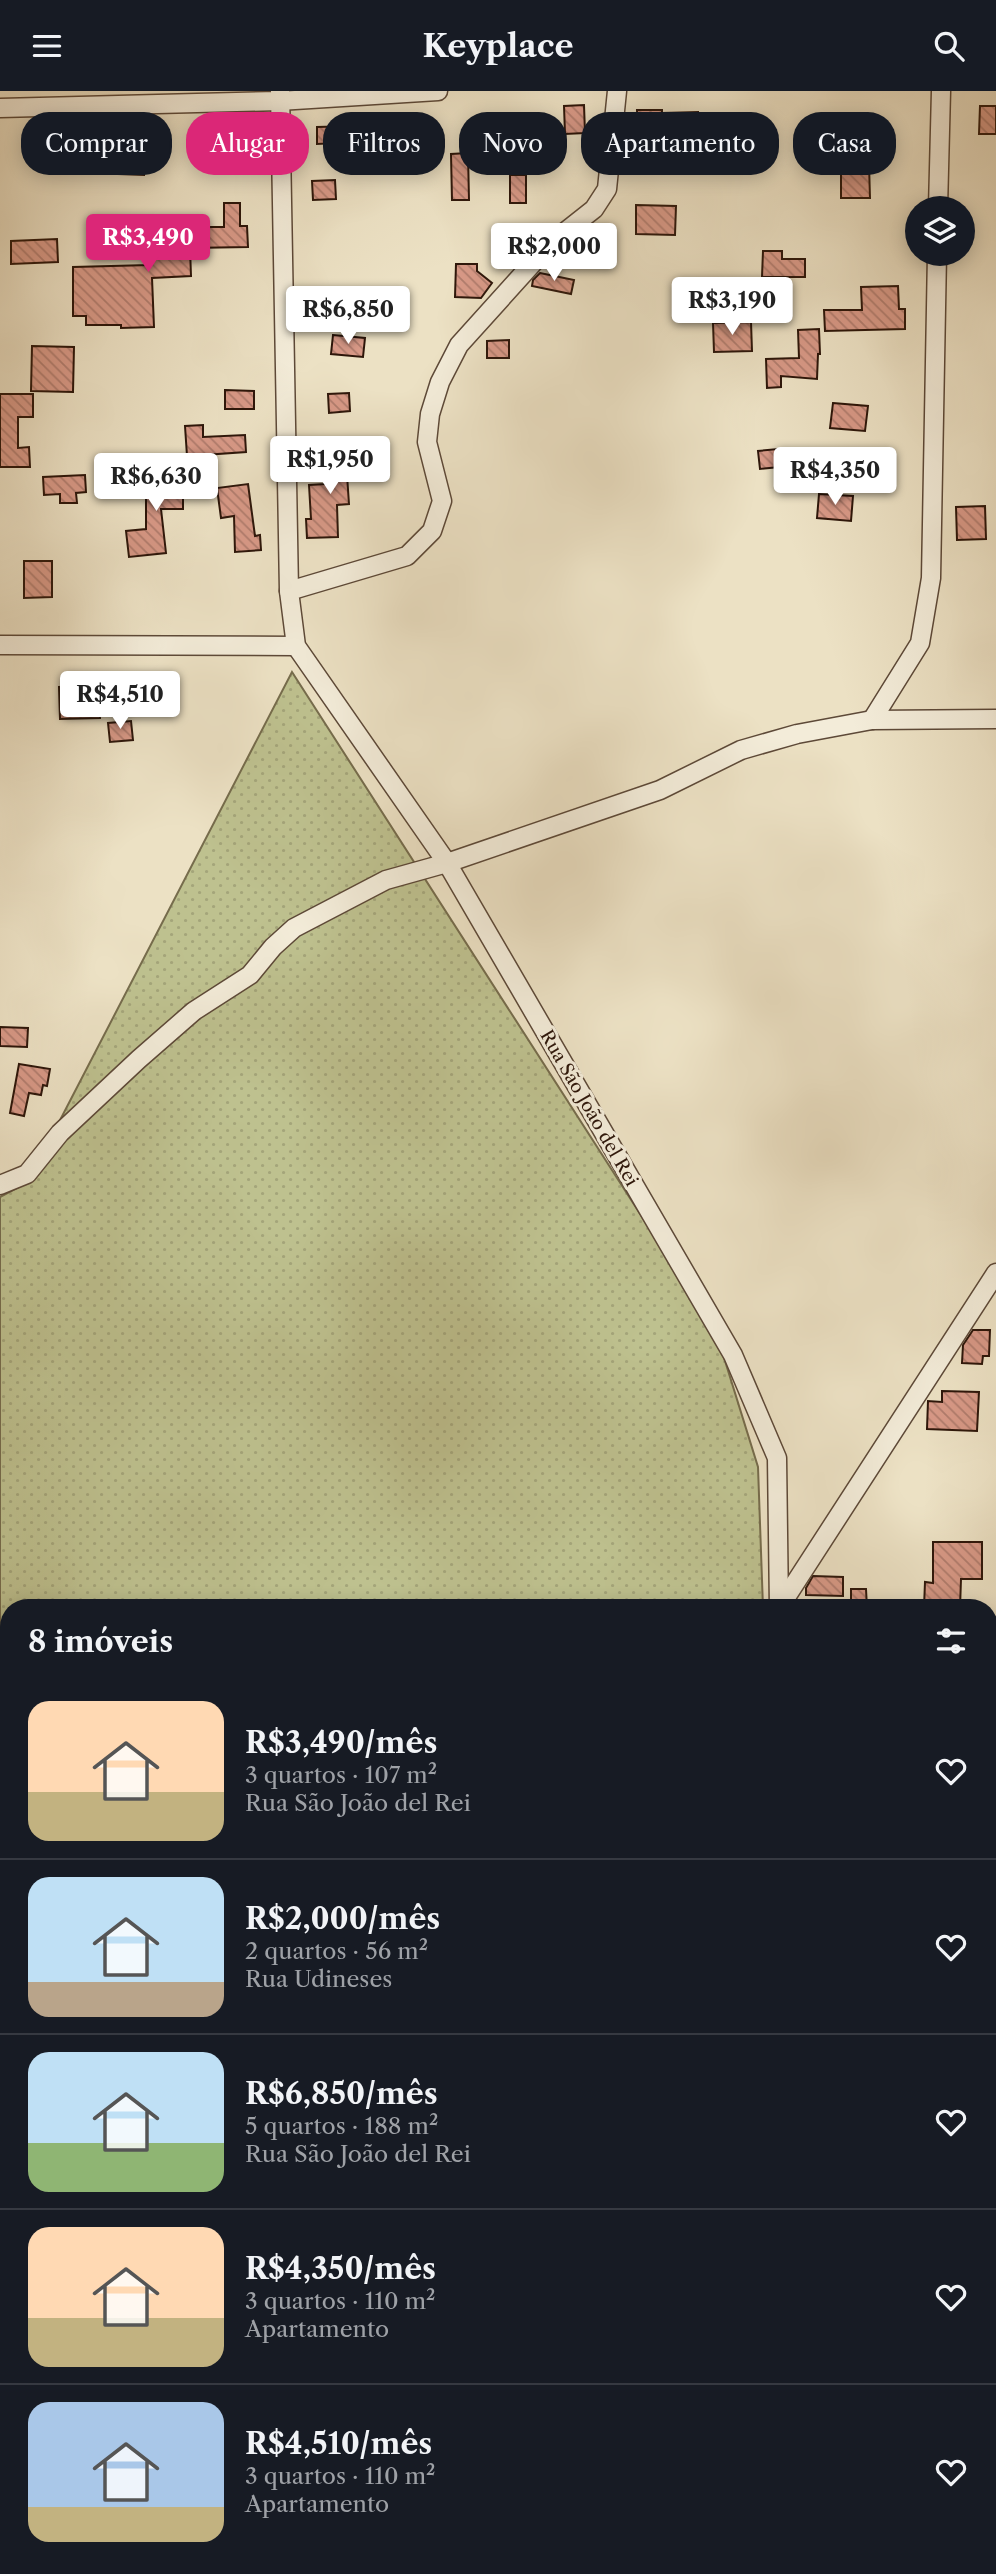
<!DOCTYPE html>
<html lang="pt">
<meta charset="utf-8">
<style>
body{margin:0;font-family:"Libre Caslon Text",serif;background:#242831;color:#f1f3f6;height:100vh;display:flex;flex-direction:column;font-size:26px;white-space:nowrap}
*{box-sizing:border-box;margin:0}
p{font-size:23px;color:#9ea1a6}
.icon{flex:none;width:38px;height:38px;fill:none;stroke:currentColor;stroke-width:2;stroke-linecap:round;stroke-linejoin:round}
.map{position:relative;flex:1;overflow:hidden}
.details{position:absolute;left:0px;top:1508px;width:998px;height:975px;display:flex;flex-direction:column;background:#171b24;border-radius:28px 28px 0 0;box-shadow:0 4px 18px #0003}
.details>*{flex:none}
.guide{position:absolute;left:21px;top:21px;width:956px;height:63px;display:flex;gap:14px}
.buttons{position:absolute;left:905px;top:105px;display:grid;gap:14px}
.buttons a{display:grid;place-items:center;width:70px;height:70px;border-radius:50%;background:#171b24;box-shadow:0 4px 18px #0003;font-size:35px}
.price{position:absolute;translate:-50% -60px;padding:0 16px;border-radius:7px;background:#fff;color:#222;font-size:23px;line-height:46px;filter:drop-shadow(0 2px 4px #0008)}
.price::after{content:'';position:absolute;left:50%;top:42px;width:21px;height:16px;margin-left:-10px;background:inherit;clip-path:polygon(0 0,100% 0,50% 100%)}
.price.selected{background:#db2777;color:#fff}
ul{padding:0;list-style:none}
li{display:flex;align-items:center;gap:21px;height:175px;padding:0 28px}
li+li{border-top:2px solid #363941}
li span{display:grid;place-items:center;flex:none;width:196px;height:140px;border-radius:21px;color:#555}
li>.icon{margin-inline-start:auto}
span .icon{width:84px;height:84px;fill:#fffc;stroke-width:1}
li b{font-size:30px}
h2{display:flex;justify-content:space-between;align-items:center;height:84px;padding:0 28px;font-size:30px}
.tag{padding:0 24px;border-radius:28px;background:#171b24;box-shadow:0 4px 18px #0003;font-size:24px;line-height:63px}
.tag.selected{background:#db2777;color:#fff}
header{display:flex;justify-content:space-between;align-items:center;height:91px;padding:0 28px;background:#171b24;font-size:32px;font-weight:700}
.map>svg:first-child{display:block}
.grass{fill:url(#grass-dots);stroke:#766c4c;stroke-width:2}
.building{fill:url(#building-back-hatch);stroke:#2d160a;stroke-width:2}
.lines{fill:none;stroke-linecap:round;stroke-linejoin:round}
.minor-casing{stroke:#5d4938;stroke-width:21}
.minor{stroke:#f3ecd9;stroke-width:18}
.labels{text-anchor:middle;stroke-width:6;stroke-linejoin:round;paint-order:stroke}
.street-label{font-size:18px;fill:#2d160a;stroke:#f3ecd9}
</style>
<header><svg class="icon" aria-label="menu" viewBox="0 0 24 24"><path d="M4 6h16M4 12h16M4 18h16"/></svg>Keyplace<svg class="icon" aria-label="search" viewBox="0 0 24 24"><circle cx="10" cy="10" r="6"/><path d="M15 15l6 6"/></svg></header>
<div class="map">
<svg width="996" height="2483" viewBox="0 0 996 2483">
<defs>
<pattern id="grass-dots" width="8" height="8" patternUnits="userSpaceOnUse" patternTransform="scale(1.75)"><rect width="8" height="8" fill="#bec18f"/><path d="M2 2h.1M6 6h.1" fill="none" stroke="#a4a57a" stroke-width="1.8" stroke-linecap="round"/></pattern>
<pattern id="building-back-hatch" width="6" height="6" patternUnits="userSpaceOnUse" patternTransform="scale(1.75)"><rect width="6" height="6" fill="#d89987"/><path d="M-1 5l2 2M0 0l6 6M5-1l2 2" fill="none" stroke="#b07c6d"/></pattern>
</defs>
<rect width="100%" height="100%" fill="#ece1c4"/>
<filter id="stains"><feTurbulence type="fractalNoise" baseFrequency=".00286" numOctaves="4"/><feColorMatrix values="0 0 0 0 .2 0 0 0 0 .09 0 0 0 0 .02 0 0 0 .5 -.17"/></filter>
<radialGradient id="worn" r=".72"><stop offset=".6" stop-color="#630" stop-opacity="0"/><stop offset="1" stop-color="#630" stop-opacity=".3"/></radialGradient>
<polygon class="grass" points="292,581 716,1241 758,1376 763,1517 9,1517 9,2474 198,2475 192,2483 0,2483 0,1106 28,1091"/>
<g class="building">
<polygon points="584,14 585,42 565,43 564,15"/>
<polygon points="980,15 996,15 996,43 979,43"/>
<polygon points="637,19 662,19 662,22 698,21 699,54 638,52"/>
<polygon points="356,35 357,51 317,53 317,36"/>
<polygon points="93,38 143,40 144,84 91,82"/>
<polygon points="492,38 512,38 512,62 492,63"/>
<polygon points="468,62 469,109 452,109 451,63"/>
<polygon points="841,73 869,73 870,107 841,107"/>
<rect x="510" y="84" width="16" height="28"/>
<polygon points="335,89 336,108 313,109 312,90"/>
<polygon points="224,112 240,112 240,135 247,135 248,156 190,157 191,185 152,187 154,236 121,237 121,234 86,234 86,225 73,225 73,176 149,174 148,140 205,139 205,136 224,136"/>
<polygon points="636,114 676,115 675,144 636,143"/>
<polygon points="57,148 58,171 11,173 11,150"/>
<polygon points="763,160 782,160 782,168 805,168 805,186 762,186"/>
<polygon points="456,173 477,173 477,180 492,192 481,207 455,206"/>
<polygon points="540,182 574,189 571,203 532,195 533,189"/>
<polygon points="898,195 899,218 905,218 905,238 825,240 824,219 862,219 861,196"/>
<polygon points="751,231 752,260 714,261 713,232"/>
<polygon points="819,238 820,263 818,263 817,288 781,285 781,296 767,297 766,268 799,267 798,239"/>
<polygon points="333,244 365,247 363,266 331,263"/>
<polygon points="509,249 509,267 487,267 487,250"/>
<polygon points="32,255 74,256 73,301 31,300"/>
<polygon points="225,299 254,300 254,318 225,318"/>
<polygon points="349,302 350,320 329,322 328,303"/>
<polygon points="0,303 33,303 33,326 18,326 18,357 29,356 30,376 0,376"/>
<polygon points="833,312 868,315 865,340 830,337"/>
<polygon points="203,334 203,346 245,344 246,361 204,364 205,380 178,381 177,366 187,365 185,335"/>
<polygon points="778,358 779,376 760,378 758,360"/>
<polygon points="353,362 355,384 347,384 349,413 337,414 338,446 307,447 306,428 311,428 309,394 325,393 322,365"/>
<polygon points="183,383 183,418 161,418 166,462 129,466 126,440 146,438 146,407 140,407 140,384"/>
<polygon points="85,384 86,401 76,402 77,412 60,412 60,403 44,404 43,386"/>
<polygon points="248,393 255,445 260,444 261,459 235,461 234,425 221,427 217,397"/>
<polygon points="819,403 853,405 851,430 817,427"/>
<polygon points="985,415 986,448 957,449 956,416"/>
<polygon points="24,470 52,470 52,506 24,507"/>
<polygon points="98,594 100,627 60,628 59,596"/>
<polygon points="131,630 133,649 110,651 108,632"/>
<polygon points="0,936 28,937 27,956 0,955"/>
<polygon points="19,973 50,978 47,995 43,994 41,1004 29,1002 24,1025 10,1022"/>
<polygon points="973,1239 990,1239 989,1265 983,1265 982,1273 962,1272 963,1254"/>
<polygon points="942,1300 979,1301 977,1340 927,1338 928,1310 942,1311"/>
<polygon points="933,1451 982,1451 982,1488 961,1488 960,1517 924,1517 925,1491 933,1492"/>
<polygon points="813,1485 843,1486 843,1505 806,1504 806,1497"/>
<polygon points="851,1498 866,1498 867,1517 851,1517"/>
</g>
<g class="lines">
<g class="minor-casing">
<g id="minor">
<polyline points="280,0 289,500"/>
<polyline points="617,0 607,98 594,118 551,152 459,254 440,291 430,323 427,351 442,410 432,440 407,465 289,500 296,555 447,772 733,1264 777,1367 779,1517"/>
<polyline points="0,17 279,10 438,0"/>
<polyline points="938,117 941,0"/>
<polyline points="0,554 296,555"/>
<polyline points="872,629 920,552 931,487 937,163"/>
<polyline points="0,1094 27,1083 60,1042 139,968 194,920 250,884 273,856 294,837 386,789 447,772 660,699 741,659 797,643 872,629 996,628"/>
<polyline points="779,1517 996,1182"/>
<polyline points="989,1893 996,1893"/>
<polyline points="989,2439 996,2439"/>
<polyline points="248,2483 254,2474"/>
<polyline points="319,2483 320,2474"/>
<polyline points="542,2483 542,2474"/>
<polyline points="759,2483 759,2474"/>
</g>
</g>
<use href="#minor" class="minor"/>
</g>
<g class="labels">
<g class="street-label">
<text transform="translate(589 1017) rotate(60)" y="6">Rua São João del Rei</text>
</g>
</g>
<rect width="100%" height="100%" filter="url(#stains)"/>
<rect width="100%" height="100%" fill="url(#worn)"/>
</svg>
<div class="buttons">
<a><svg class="icon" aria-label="layers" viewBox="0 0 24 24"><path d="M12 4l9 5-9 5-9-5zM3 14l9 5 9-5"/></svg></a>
</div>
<b class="price selected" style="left:148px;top:183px">R$3,490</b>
<b class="price" style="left:554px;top:192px">R$2,000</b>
<b class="price" style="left:732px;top:246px">R$3,190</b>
<b class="price" style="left:348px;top:255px">R$6,850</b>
<b class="price" style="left:330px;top:405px">R$1,950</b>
<b class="price" style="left:835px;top:416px">R$4,350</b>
<b class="price" style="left:156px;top:422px">R$6,630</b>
<b class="price" style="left:120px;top:640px">R$4,510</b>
<div class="guide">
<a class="tag">Comprar</a>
<a class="tag selected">Alugar</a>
<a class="tag">Filtros</a>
<a class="tag">Novo</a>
<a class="tag">Apartamento</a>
<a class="tag">Casa</a>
</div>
<section class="details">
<h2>8 imóveis<svg class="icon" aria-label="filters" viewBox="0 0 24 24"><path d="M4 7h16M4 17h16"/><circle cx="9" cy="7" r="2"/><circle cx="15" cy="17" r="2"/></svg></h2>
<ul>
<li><span style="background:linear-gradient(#ffd9b3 65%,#c2b280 0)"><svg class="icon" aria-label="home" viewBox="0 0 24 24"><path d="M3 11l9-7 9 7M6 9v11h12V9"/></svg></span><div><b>R$3,490/mês</b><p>3 quartos · 107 m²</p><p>Rua São João del Rei</p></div><svg class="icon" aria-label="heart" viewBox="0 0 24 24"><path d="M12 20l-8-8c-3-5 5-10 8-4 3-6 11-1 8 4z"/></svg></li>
<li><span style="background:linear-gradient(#bfe0f5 75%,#b9a48a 0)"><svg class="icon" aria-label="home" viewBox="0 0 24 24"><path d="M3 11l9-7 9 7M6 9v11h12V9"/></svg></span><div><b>R$2,000/mês</b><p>2 quartos · 56 m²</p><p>Rua Udineses</p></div><svg class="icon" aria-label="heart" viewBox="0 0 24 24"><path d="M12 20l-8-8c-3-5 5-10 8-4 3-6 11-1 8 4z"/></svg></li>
<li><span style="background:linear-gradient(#bfe0f5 65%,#8fb573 0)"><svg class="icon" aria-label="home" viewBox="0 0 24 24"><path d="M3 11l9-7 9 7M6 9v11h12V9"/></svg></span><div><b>R$6,850/mês</b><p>5 quartos · 188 m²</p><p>Rua São João del Rei</p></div><svg class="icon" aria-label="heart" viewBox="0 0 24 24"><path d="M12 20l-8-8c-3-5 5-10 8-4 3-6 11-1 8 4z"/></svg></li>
<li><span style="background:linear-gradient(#ffd9b3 65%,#c2b280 0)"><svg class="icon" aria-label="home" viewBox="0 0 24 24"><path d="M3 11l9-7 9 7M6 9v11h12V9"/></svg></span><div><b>R$4,350/mês</b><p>3 quartos · 110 m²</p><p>Apartamento</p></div><svg class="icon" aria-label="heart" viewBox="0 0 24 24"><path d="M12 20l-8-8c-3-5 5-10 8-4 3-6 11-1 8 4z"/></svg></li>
<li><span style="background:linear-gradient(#a9c7e8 75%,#c2b280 0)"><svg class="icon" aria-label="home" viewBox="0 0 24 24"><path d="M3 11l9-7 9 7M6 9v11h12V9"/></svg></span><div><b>R$4,510/mês</b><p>3 quartos · 110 m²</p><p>Apartamento</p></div><svg class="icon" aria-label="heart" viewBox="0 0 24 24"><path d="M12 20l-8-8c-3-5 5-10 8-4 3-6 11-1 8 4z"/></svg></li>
</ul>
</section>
</div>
